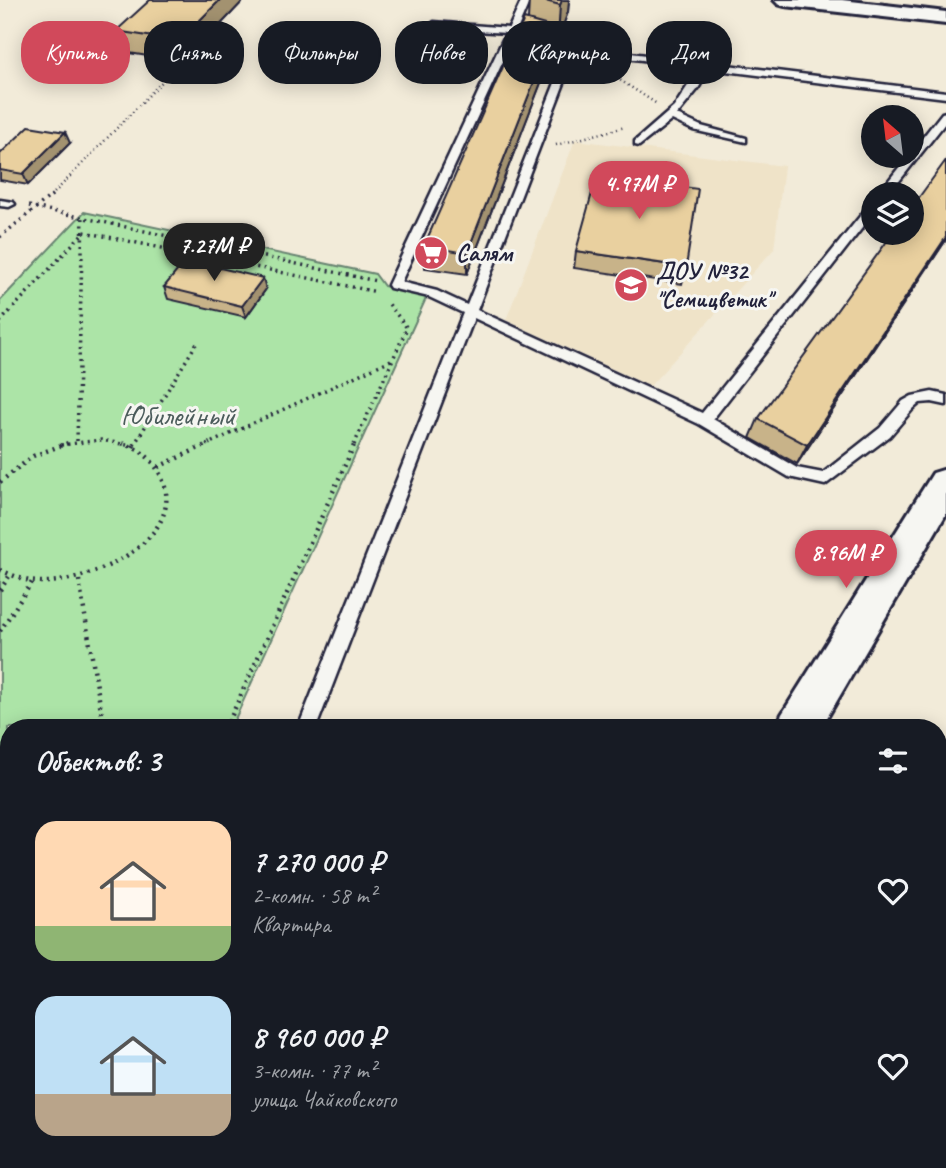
<!DOCTYPE html>
<html lang="ru">
<meta charset="utf-8">
<style>
body{margin:0;font-family:Caveat,sans-serif;background:#20242c;color:#f1f3f6;height:100vh;display:flex;flex-direction:column;font-size:26px;white-space:nowrap}
*{box-sizing:border-box;margin:0}
p{font-size:23px;color:#9ea1a6}
.icon{flex:none;width:38px;height:38px;fill:none;stroke:currentColor;stroke-width:2;stroke-linecap:round;stroke-linejoin:round}
.map{position:relative;flex:1;overflow:hidden}
.side{position:absolute;left:0px;top:719px;width:947px;height:450px;display:flex;flex-direction:column;background:#171b24;border-radius:28px 28px 0 0;box-shadow:0 4px 18px #0003}
.side>*{flex:none}
.banner{position:absolute;left:21px;top:21px;width:905px;height:63px;display:flex;gap:14px}
.needle{width:46px;rotate:332deg}
.controls{position:absolute;left:861px;top:105px;display:grid;gap:14px}
.controls a{display:grid;place-items:center;width:63px;height:63px;border-radius:50%;background:#171b24;box-shadow:0 4px 18px #0003;font-size:35px}
.price{position:absolute;translate:-50% -60px;padding:0 16px;border-radius:24px;background:#d1495b;color:#fff;font-size:23px;line-height:46px;filter:drop-shadow(0 2px 4px #0008)}
.price::after{content:'';position:absolute;left:50%;top:42px;width:21px;height:16px;margin-left:-10px;background:inherit;clip-path:polygon(0 0,100% 0,50% 100%)}
.price.on{background:#222;color:#fff}
ul{padding:0;list-style:none}
li{display:flex;align-items:center;gap:21px;height:175px;padding:0 35px}
li span{display:grid;place-items:center;flex:none;width:196px;height:140px;border-radius:21px;color:#555}
li>.icon{margin-inline-start:auto}
span .icon{width:84px;height:84px;fill:#fffc;stroke-width:1}
li b{font-size:30px}
h2{display:flex;justify-content:space-between;align-items:center;height:84px;padding:0 35px;font-size:30px}
.chip{padding:0 24px;border-radius:28px;background:#171b24;box-shadow:0 4px 18px #0003;font-size:24px;line-height:63px}
.chip.on{background:#d1495b;color:#fff}
.map>svg:first-child{display:block}
.built{fill:#efe3c8}
.green{fill:#ace4a7;stroke:#678371;stroke-width:2}
.lines{fill:none;stroke-linecap:round;stroke-linejoin:round}
.lane-casing{stroke:#22223b;stroke-width:5}
.secondary-casing{stroke:#22223b;stroke-width:6}
.path-far3{stroke:#22223b;stroke-width:2.5;stroke-dasharray:1 3.5;stroke-linecap:butt}
.path-far2{stroke:#22223b;stroke-width:3.5;stroke-dasharray:2 4.5;stroke-linecap:butt}
.path-far1{stroke:#22223b;stroke-width:4.5;stroke-dasharray:2 5;stroke-linecap:butt}
.path{stroke:#22223b;stroke-width:5;stroke-dasharray:2.5 7;stroke-linecap:butt}
.lane{fill:#f6f6f2;fill-rule:evenodd}
.secondary{fill:#f6f6f2;fill-rule:evenodd}
.wall{fill:#c8b389;stroke:#22223b;stroke-width:2}
.shaded-wall{fill:#a3926f;stroke:#22223b;stroke-width:2}
.building{fill:#e9d09f;stroke:#22223b;stroke-width:2}
.labels{text-anchor:middle;stroke-width:6;stroke-linejoin:round;paint-order:stroke}
.far-poi-label{font-size:24px;font-weight:bold;fill:#22223b;stroke:#f6f6f2;text-anchor:start}
.park-label{font-size:30px;fill:#4b5c5b;stroke:#f6f6f2}
</style>
<div class="map">
<svg width="946" height="1168" viewBox="0 0 946 1168">
<rect width="100%" height="100%" fill="#f2ebd9"/>
<filter id="ink" filterUnits="userSpaceOnUse"><feTurbulence type="fractalNoise" baseFrequency=".0143" numOctaves="2"/><feDisplacementMap in="SourceGraphic" scale="14" xChannelSelector="R" yChannelSelector="G"/><feConvolveMatrix kernelMatrix="1 2 1 2 8 2 1 2 1" color-interpolation-filters="sRGB"/></filter>
<g filter="url(#ink)">
<polygon class="built" points="575,140 784,166 774,249 650,386 506,320"/>
<polygon class="green" points="84,212 375,274 384,286 428,294 231,728 9,728 9,887 0,884 0,301"/>
<g class="lines">
<g class="lane-casing">
<g id="lane">
<path d="M522,0H530L517,30L574,46L946,92V98L709,69L698,89L677,115L701,126L746,138V142L693,130L672,120L639,146L635,145V141L674,107L700,67L576,52L477,310L702,413L869,205L873,204V214L713,419L797,468L823,473L880,428L903,401L912,396L932,392L946,395V405L932,402L920,403L913,409L890,436L825,485L789,477L699,424L474,318L316,728H298L463,313L429,297L390,288L388,285L506,33L434,28L430,25L434,22L509,28ZM515,35L568,50L467,305L437,291L401,282Z"/>
<polygon points="946,112 946,122 889,194 878,194 908,156 912,156 912,151 942,113"/>
<polygon points="0,200 13,202 15,204 9,207 0,206"/>
<polygon points="128,1160 150,1160 147,1168 125,1168"/>
<polygon points="726,1160 751,1160 754,1168 729,1168"/>
</g>
</g>
<g class="secondary-casing">
<g id="secondary">
<polygon points="774,0 842,0 946,12 946,24 785,6 778,4"/>
<polygon points="946,469 946,514 821,728 776,728 782,714 933,473"/>
<polygon points="503,1160 561,1160 558,1168 500,1168"/>
</g>
</g>
<g class="path-far3">
<polyline points="609,73 657,104"/>
<polyline points="556,145 625,127"/>
<polyline points="51,196 185,58"/>
</g>
<g class="path-far2">
<polyline points="29,206 376,281"/>
<polyline points="0,237 53,194"/>
<polyline points="0,322 84,232 377,292"/>
<polyline points="77,441 83,215"/>
<polyline points="61,445 101,440 127,445"/>
<polyline points="134,445 198,341"/>
<polyline points="206,445 393,359"/>
<polyline points="354,445 407,328 388,303"/>
</g>
<g class="path-far1">
<polyline points="133,447 135,443"/>
<polyline points="158,467 210,443"/>
<polyline points="0,482 33,456 68,443"/>
<path d="M0,570C10,574 20,579 30,581C81,590 192,540 161,476C152,458 141,449 121,443"/>
<polyline points="79,580 104,728"/>
<polyline points="0,590 10,575"/>
<polyline points="0,631 32,582"/>
<polyline points="226,728 355,443"/>
</g>
<g class="path">
<polyline points="0,879 9,881"/>
<polyline points="0,1031 9,1034"/>
</g>
<use href="#lane" class="lane"/>
<use href="#secondary" class="secondary"/>
</g>
<g class="wall">
<polygon points="244,0 185,62 123,52 116,31"/>
<polygon points="529,0 569,0 568,12 558,39 555,38 554,49 467,274 425,268 424,246 528,20"/>
<polygon points="70,143 28,185 0,180 0,154"/>
<polygon points="946,240 797,464 750,438 758,419"/>
<polygon points="576,251 686,267 682,284 574,268"/>
<polygon points="164,287 266,289 246,317 168,299"/>
</g>
<g class="shaded-wall">
<polygon points="220,0 244,0 185,62 179,41"/>
<polygon points="562,0 569,0 568,12 558,39 560,5"/>
<polygon points="555,28 554,49 467,274 467,253"/>
<polygon points="65,132 70,143 28,185 23,174"/>
<polygon points="946,237 946,240 797,464 807,445"/>
<polygon points="263,278 266,289 246,317 242,306"/>
</g>
<g class="building">
<polygon points="150,0 220,0 179,41 116,31"/>
<polygon points="542,0 562,0 560,5"/>
<polygon points="524,19 555,28 467,253 424,246"/>
<polygon points="29,126 65,132 23,174 0,170 0,154"/>
<polygon points="946,160 946,237 807,445 758,419 893,233 912,233 912,207"/>
<polygon points="597,175 698,189 686,267 576,251"/>
<polygon points="186,260 263,278 242,306 164,287"/>
</g>
</g>
<defs>
<g id="supermarket-disc" transform="scale(1.75)"><circle r="9.5" fill="#d1495b" stroke="#f6f6f2"/><path d="M-6-5.5h2.5l.6 2H6L4.5 2H-2.5L-4.4-4H-6ZM-1.5 3.2a1.3 1.3 0 1 0 .1 0ZM3 3.2a1.3 1.3 0 1 0 .1 0Z" fill="#fff"/></g>
<g id="school-disc" transform="scale(1.75)"><circle r="9.5" fill="#d1495b" stroke="#f6f6f2"/><path d="M0-5L7-2L0 1L-7-2ZM-4 1L0 2.5L4 1V4Q0 6-4 4Z" fill="#fff"/></g>
</defs>
<g fill-rule="evenodd">
<use href="#supermarket-disc" x="431" y="253"/>
<use href="#school-disc" x="631" y="285"/>
</g>
<g class="labels">
<g class="far-poi-label">
<text x="456" y="261">Салям</text>
<text x="656" y="279">ДОУ №32<tspan x="656" dy="28">"Семицветик"</tspan></text>
</g>
<g class="park-label">
<text x="178" y="425">Юбилейный</text>
</g>
</g>
</svg>
<div class="controls">
<a><svg class="needle" viewBox="-14 -14 28 28"><path d="M0-13l5 13h-10z" fill="#e53935"/><path d="M0 13l5-13h-10z" fill="#9ea1a6"/></svg></a>
<a><svg class="icon" aria-label="layers" viewBox="0 0 24 24"><path d="M12 4l9 5-9 5-9-5zM3 14l9 5 9-5"/></svg></a>
</div>
<b class="price" style="left:639px;top:221px">4.97M ₽</b>
<b class="price on" style="left:214px;top:283px">7.27M ₽</b>
<b class="price" style="left:846px;top:590px">8.96M ₽</b>
<div class="banner">
<a class="chip on">Купить</a>
<a class="chip">Снять</a>
<a class="chip">Фильтры</a>
<a class="chip">Новое</a>
<a class="chip">Квартира</a>
<a class="chip">Дом</a>
</div>
<section class="side">
<h2>Объектов: 3<svg class="icon" aria-label="filters" viewBox="0 0 24 24"><path d="M4 7h16M4 17h16"/><circle cx="9" cy="7" r="2"/><circle cx="15" cy="17" r="2"/></svg></h2>
<ul>
<li><span style="background:linear-gradient(#ffd9b3 75%,#8fb573 0)"><svg class="icon" aria-label="home" viewBox="0 0 24 24"><path d="M3 11l9-7 9 7M6 9v11h12V9"/></svg></span><div><b>7 270 000 ₽</b><p>2-комн. · 58 m²</p><p>Квартира</p></div><svg class="icon" aria-label="heart" viewBox="0 0 24 24"><path d="M12 20l-8-8c-3-5 5-10 8-4 3-6 11-1 8 4z"/></svg></li>
<li><span style="background:linear-gradient(#bfe0f5 70%,#b9a48a 0)"><svg class="icon" aria-label="home" viewBox="0 0 24 24"><path d="M3 11l9-7 9 7M6 9v11h12V9"/></svg></span><div><b>8 960 000 ₽</b><p>3-комн. · 77 m²</p><p>улица Чайковского</p></div><svg class="icon" aria-label="heart" viewBox="0 0 24 24"><path d="M12 20l-8-8c-3-5 5-10 8-4 3-6 11-1 8 4z"/></svg></li>
</ul>
</section>
</div>
